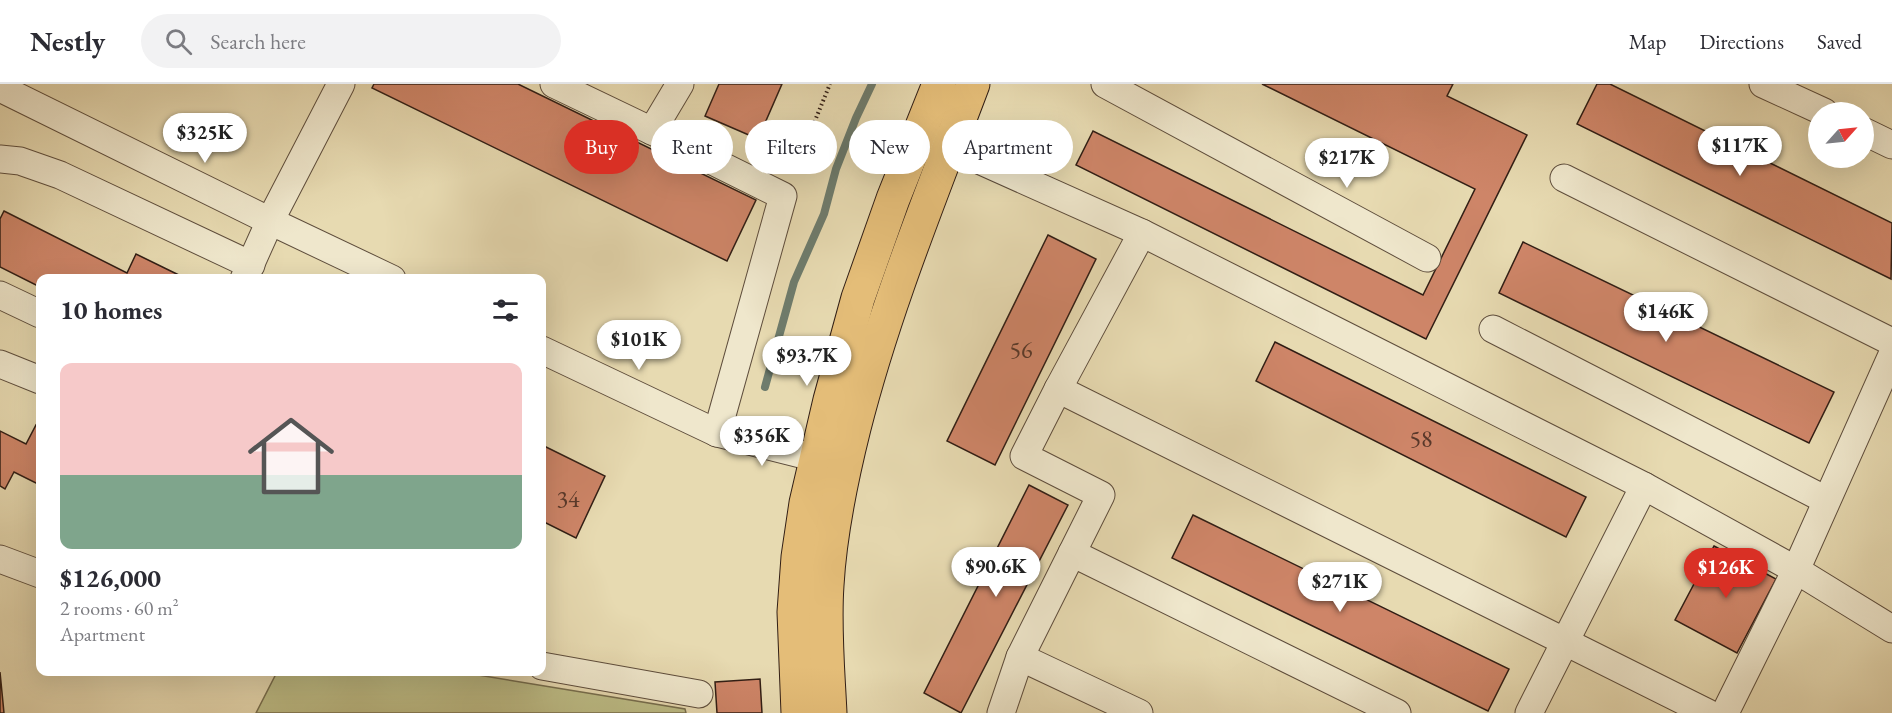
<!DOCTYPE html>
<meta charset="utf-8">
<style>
body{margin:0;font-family:"EB Garamond",serif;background:#f2f2f3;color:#2b2b33;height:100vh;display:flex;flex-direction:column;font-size:22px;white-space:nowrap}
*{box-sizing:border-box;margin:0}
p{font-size:20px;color:#7c7c81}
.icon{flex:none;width:33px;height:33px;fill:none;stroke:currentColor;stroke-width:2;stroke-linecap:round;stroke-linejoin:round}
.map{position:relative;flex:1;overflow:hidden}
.details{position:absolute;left:36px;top:190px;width:510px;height:402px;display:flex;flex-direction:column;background:#fff;border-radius:12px;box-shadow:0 6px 24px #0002}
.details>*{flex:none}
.hud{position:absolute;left:564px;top:36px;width:570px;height:54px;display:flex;gap:12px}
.needle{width:39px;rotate:63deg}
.buttons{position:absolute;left:1808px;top:18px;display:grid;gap:12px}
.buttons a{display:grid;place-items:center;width:66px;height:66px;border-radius:50%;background:#fff;box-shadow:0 6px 24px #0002;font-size:30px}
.price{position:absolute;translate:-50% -51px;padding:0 14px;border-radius:21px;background:#fff;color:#222;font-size:20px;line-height:39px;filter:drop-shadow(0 2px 3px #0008)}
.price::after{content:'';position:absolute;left:50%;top:36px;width:18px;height:14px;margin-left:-9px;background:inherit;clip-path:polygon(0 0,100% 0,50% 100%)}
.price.active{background:#d93025;color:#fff}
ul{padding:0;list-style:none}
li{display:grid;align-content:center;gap:12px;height:318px;padding:0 24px}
li span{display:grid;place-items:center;height:186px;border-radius:12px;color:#555}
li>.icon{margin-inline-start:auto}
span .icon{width:108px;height:108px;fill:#fffc;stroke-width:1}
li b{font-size:26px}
h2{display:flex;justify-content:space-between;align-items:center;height:72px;padding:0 24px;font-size:26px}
.tag{padding:0 21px;border-radius:27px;background:#fff;box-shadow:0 6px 24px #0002;font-size:21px;line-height:54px}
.tag.active{background:#d93025;color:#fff}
header{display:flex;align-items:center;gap:36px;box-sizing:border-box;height:84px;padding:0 30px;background:#fff;border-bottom:2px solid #e1e1e2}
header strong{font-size:28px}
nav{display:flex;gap:33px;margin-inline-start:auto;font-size:21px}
.search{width:420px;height:54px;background:#f2f2f3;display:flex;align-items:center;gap:15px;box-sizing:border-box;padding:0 21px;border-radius:33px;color:#7c7c81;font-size:22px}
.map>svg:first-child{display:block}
.green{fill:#bdbd87;stroke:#776e4e;stroke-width:1.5}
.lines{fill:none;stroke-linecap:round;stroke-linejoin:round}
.stream{stroke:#6e7c6d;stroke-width:8}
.building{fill:#ce8568;stroke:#311e15;stroke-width:1.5}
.minor-casing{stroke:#5e4d3c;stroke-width:29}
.major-casing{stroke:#311e15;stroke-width:35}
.path{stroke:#311e15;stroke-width:4;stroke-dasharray:1.5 3;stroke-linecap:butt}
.minor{stroke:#efe7cc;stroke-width:27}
.major{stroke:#e4bd78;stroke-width:33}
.labels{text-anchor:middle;stroke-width:4.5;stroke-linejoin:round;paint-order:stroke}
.number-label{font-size:24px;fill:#58382a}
</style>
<header>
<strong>Nestly</strong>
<div class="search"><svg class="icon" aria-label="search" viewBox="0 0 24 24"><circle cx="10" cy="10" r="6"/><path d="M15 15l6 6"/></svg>Search here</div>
<nav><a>Map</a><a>Directions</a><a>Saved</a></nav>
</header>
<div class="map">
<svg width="1892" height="629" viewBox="0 0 1892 629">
<rect width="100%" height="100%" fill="#e7dab1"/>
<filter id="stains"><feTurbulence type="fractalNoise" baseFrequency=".00333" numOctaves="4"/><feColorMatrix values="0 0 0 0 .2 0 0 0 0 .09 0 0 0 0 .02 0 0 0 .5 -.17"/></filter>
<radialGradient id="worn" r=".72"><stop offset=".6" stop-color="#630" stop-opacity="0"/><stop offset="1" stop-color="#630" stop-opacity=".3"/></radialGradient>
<polygon class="green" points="277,588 460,588 685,625 686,629 256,629"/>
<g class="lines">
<polyline class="stream" points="765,303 794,198 824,130 836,85 856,34 872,0"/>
</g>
<g class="building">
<polygon points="374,0 518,0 756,116 727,177 372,4"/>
<polygon points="719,0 782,0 758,55 705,32"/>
<polygon points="1262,0 1453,0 1447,12 1527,51 1426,255 1076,81 1093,47 1423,211 1475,105"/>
<polygon points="1597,0 1610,0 1892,139 1891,195 1577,40"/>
<polygon points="4,127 127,189 136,170 187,195 40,195 40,203 0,183 0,135"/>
<polygon points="1048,151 1096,175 995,381 947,357"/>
<polygon points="1523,158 1834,308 1809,359 1499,209"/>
<polygon points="1275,258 1586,413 1566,453 1256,297"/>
<polygon points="36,341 40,344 40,401 14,388 5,405 0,402 0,347 26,360"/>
<polygon points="542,361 605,392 576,454 542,437"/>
<polygon points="1029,401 1068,421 961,629 924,609"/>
<polygon points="1193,431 1509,585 1488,627 1172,474"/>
<polygon points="1714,462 1776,495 1737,569 1675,536"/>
<polygon points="0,588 4,629 0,629"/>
<polygon points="760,595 762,629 717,629 715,598"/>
</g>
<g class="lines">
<g class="minor-casing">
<g id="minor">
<polyline points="554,0 652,47"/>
<polyline points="680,0 652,47 783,112 717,349"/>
<polyline points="1105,0 1427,174"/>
<polyline points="1763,0 1824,28"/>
<polyline points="0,4 270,137 392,195"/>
<polyline points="1863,47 1892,61"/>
<polyline points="932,55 1142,149"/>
<polyline points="0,75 20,77 60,91 251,181"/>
<polyline points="1564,94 1892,258"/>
<polyline points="244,195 270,137 341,0"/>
<polyline points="0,211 40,230"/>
<polyline points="1493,245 1826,416"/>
<polyline points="542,266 717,349 836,379"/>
<polyline points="0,280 40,296"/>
<polyline points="1058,305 1708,629"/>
<polyline points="1644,402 1796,486 1892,545"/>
<polyline points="1072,469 1101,411 1024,372 1058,305 1142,149 1644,402 1529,629"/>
<polyline points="0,475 40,490"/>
<polyline points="1020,573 1139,629"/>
<polyline points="542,582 699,610"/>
<polyline points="1001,629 1020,573 1072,469 1397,629"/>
<polyline points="1725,629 1796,486 1892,271"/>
</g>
</g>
<g class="major-casing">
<g id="major">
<polyline points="798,629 794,528 798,473 806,419 830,316 858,214 893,115 939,0"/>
<path d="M830,629C828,587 824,544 827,501C830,449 841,396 854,344C884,226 930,114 973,0"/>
</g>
</g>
<polyline class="path" points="794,88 830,0"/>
<use href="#minor" class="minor"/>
<use href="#major" class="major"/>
</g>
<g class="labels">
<g class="number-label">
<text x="1021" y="274">56</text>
<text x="1421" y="363">58</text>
<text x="568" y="423">34</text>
</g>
</g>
<rect width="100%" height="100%" filter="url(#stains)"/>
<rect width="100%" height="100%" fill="url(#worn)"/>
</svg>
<div class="buttons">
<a><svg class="needle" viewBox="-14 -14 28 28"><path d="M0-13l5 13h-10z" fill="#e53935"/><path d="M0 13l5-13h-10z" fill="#7c7c81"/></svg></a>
</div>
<b class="price" style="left:205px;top:80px">$325K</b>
<b class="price" style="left:1740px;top:93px">$117K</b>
<b class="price" style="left:1347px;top:105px">$217K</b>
<b class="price" style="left:1666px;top:259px">$146K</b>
<b class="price" style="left:639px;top:287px">$101K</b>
<b class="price" style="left:807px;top:303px">$93.7K</b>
<b class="price" style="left:762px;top:383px">$356K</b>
<b class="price" style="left:996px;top:514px">$90.6K</b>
<b class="price active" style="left:1726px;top:515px">$126K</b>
<b class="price" style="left:1340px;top:529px">$271K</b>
<div class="hud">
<a class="tag active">Buy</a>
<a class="tag">Rent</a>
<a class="tag">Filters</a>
<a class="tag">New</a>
<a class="tag">Apartment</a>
</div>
<section class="details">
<h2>10 homes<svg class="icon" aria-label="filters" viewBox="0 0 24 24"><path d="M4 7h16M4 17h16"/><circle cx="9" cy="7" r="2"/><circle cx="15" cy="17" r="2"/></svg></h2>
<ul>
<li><span style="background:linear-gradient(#f6c9c9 60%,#7fa58c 0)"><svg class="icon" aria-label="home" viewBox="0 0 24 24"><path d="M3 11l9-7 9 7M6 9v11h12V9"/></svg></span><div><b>$126,000</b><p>2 rooms · 60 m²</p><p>Apartment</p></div></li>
</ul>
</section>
</div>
